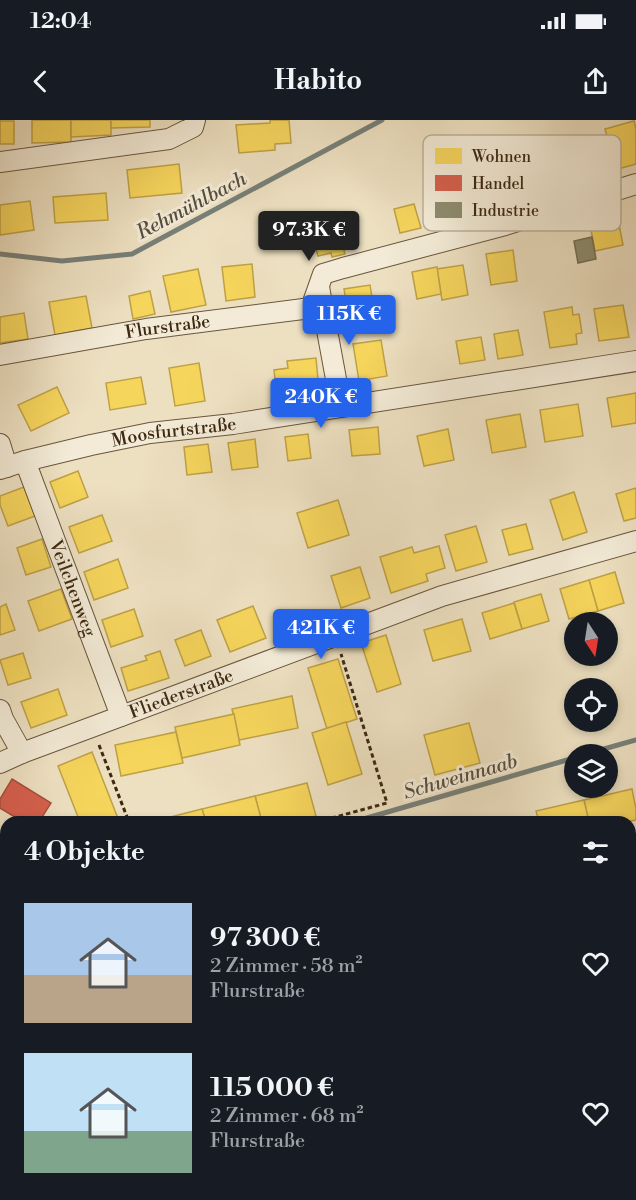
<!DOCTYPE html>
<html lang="de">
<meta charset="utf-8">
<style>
body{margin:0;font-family:"Libre Bodoni",serif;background:#242831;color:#f1f3f6;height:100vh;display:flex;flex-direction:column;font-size:22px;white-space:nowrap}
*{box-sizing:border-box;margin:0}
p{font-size:20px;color:#9ea1a6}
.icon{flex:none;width:33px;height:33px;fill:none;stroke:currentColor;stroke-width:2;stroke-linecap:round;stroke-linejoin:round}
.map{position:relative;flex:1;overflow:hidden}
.side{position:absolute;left:0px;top:696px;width:636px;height:384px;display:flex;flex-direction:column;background:#171b24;border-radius:18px 18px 0 0;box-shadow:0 3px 9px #0003}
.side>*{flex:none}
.needle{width:39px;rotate:168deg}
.buttons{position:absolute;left:564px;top:492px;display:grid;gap:12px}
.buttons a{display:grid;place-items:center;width:54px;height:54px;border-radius:50%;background:#171b24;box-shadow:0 3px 9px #0003;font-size:30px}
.price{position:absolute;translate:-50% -51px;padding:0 14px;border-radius:6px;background:#2563eb;color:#fff;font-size:20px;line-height:39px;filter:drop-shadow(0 2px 3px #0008)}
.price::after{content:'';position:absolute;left:50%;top:36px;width:18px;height:14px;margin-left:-9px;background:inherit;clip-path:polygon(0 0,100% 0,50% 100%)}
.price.current{background:#222;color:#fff}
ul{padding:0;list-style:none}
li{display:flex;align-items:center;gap:18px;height:150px;padding:0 24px}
li span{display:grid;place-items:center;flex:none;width:168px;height:120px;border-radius:0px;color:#555}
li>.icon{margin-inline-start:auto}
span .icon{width:72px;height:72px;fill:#fffc;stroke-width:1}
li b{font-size:26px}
h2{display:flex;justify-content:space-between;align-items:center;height:72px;padding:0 24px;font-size:26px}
.status{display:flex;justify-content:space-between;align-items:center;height:42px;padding:0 30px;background:#171b24;direction:ltr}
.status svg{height:16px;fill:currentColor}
header{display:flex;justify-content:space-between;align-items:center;height:78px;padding:0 24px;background:#171b24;font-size:27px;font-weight:700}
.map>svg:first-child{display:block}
.homes{fill:#f6d55c;stroke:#bea146;stroke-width:1.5}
.shops{fill:#d6604d;stroke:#a8503c;stroke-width:1.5}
.industry{fill:#8c8c6e;stroke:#746e53;stroke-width:1.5}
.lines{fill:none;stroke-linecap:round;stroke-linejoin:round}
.stream{stroke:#778079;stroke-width:5}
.minor-casing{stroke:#69573e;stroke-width:22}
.path{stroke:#3d2913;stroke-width:3;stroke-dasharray:4.5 3;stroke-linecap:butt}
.minor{stroke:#f3ebd7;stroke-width:20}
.labels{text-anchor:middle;stroke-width:6;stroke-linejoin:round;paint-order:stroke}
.street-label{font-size:18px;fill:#3d2913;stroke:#f3ebd7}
.water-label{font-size:20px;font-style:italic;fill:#554d3e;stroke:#f3ebd7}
.key{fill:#f3ebd7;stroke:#bcb19c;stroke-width:1.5}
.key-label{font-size:16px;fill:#3d2913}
</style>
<div class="status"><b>12:04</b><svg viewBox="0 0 49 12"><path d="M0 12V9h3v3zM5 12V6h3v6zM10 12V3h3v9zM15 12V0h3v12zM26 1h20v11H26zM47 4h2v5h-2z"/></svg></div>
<header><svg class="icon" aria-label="back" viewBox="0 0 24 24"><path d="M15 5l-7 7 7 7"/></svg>Habito<svg class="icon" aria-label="share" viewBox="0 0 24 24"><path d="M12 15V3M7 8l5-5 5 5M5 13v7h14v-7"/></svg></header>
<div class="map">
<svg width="636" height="1080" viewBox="0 0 636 1080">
<rect width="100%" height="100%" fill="#ede0c1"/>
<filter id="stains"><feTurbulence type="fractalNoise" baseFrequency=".00333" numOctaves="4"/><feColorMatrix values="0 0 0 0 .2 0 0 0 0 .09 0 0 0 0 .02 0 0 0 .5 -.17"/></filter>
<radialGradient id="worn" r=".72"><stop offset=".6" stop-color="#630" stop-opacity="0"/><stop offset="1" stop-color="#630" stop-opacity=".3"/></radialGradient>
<g class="homes">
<polygon points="0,0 1,1 14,1 14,24 0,24"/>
<polygon points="32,0 71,0 71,22 32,23"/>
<polygon points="71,0 111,0 111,15 71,17"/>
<polygon points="111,0 150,0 150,7 111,8"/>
<polygon points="270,0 289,0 291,23 275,24 275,30 239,33 236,5 270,3"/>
<polygon points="634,1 636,9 636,44 597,55 591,32 610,27 605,9"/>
<polygon points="179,44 182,73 130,78 127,50"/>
<polygon points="106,73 108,100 55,103 53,77"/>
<polygon points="30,81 34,110 0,115 0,85"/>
<polygon points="414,84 421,108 400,113 394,89"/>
<polygon points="617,94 623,125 595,131 589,100"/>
<polygon points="338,106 345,134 332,137 331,133 318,136 312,113"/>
<polygon points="513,130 517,161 491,165 486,134"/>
<polygon points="252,144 255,177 226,181 222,147"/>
<polygon points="463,145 468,175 442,180 437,149"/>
<polygon points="437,147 441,174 417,179 412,152"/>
<polygon points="198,149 206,185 171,192 163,156"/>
<polygon points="370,165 375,195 358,197 357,191 348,193 344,169"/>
<polygon points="150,171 155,194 133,199 129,176"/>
<polygon points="86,176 92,208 55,215 49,182"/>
<polygon points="623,185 629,217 599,221 594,189"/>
<polygon points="572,187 573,195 579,194 582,213 576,214 577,224 550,228 544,192"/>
<polygon points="24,193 28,219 0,223 0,197"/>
<polygon points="518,210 523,235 498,239 494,214"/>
<polygon points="481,217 485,240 460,244 456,221"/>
<polygon points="381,220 387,256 359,261 353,224"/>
<polygon points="316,238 319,270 291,273 290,268 276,269 274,250 288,248 287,241"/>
<polygon points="199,243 205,281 175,286 169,248"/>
<polygon points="141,257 146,284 110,290 106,263"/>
<polygon points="57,267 69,293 31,311 18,285"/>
<polygon points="636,273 636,303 612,307 607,278"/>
<polygon points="578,284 583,316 545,322 540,290"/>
<polygon points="520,294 526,327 492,333 486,300"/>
<polygon points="378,307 380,334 352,336 349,310"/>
<polygon points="448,309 454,340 424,346 417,316"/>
<polygon points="308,314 311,338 288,341 285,317"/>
<polygon points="255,319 258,347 232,350 228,323"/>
<polygon points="208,324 212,352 187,355 184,327"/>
<polygon points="78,351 88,377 60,388 50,362"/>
<polygon points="24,367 35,396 8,406 0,385 0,376"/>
<polygon points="636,368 636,398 624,401 616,374"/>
<polygon points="574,372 587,412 563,420 550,380"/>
<polygon points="338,380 349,415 308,428 297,393"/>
<polygon points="102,395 112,421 79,433 69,407"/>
<polygon points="526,404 533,429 509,435 502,410"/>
<polygon points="476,406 487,442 456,451 445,415"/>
<polygon points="42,419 51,447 26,455 17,428"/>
<polygon points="439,426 445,448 426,454 428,461 391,473 380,437 412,427 414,433"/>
<polygon points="118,439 128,468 94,480 84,452"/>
<polygon points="360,447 370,478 341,488 331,456"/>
<polygon points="615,452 624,483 598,491 589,460"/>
<polygon points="589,460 598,491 569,499 560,469"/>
<polygon points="61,469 72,499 39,511 28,481"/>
<polygon points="541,474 549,501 522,509 514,482"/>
<polygon points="514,483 522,509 490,519 482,493"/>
<polygon points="6,484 15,510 0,515 0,487"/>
<polygon points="253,486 266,518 230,532 217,500"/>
<polygon points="134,489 143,516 111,527 102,500"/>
<polygon points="462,499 471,531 433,541 424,510"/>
<polygon points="201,510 211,536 185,546 175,520"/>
<polygon points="386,515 401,564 377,572 361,523"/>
<polygon points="160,531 169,558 128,571 121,548 147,540 145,536"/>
<polygon points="23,533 31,558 8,565 0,540"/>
<polygon points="338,539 357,599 327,609 308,548"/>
<polygon points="58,569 67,595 31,608 21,582"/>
<polygon points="292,576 298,608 239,620 232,589"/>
<polygon points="234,594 240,625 182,638 175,607"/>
<polygon points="346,602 362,654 328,665 312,613"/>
<polygon points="469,603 480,643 435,655 424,615"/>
<polygon points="176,612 183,643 121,656 115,625"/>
<polygon points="92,632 119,701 117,702 80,702 58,646"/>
<polygon points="307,663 316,696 292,702 262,702 255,676"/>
<polygon points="632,669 636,689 636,700 626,702 589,702 584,680"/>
<polygon points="255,676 262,702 206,702 202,689"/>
<polygon points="584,680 589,702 539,702 536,691"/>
<polygon points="202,689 206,702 151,702"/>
<polygon points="6,809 6,836 0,832 0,818"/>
<polygon points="2,1055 6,1059 6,1074 12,1074 11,1075 16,1080 0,1080 0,1057"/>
<polygon points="170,1074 203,1074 194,1080 174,1080"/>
<polygon points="203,1074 214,1074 218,1080 194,1080"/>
<polygon points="286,1074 319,1074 324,1080 290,1080"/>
</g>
<polygon class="shops" points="12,659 51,683 39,702 23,702 0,688 0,679"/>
<g class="industry">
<polygon points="592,117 596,139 578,143 574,121"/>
<polygon points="636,748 636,767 630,768 630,750"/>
<polygon points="78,1074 96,1074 100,1079 76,1080 74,1078"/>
</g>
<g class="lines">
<g class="stream">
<polyline points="0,134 62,141 132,134 382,0"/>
<polyline points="586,634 636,620"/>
<polyline points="353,702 574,638"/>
<polyline points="0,887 6,872"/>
</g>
<g class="minor-casing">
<g id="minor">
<polyline points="0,42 169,19 193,7 195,0"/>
<polyline points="319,167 336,259 333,288"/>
<path id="s1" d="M0,235L146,209L311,188L323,154L343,148L505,105L636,64"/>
<polyline points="0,324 7,347"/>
<path id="s2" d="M25,341L121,596"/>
<path id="s3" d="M0,349L25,341L91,325L150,313L233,304L636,241"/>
<polyline points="0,590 3,599 22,633"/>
<path id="s4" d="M0,643L22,633L92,607L442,476L636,421"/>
<polyline points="0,728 6,732"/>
<polyline points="630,833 636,833"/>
<polyline points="250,1074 254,1080"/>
<polyline points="31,1080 36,1074"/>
</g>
</g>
<g class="path">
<polyline points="99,625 129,702"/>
<polyline points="317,702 387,683 341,534"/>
</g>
<use href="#minor" class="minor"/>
</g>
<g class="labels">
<g class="street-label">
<text dy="6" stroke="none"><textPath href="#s1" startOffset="170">Flurstraße</textPath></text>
<text dy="6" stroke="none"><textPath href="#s3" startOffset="178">Moosfurtstraße</textPath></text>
<text dy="6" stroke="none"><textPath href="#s2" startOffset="136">Veilchenweg</textPath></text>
<text dy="6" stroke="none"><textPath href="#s4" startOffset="194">Fliederstraße</textPath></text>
</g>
<g class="water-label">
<text transform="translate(191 85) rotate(-28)" y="7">Rehmühlbach</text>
<text transform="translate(460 656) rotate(-16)" y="7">Schweinnaab</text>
</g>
</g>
<rect x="423" y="15" width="198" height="96" rx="9" class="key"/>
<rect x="435" y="28" width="27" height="16" fill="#f6d55c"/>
<rect x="435" y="55" width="27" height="16" fill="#d6604d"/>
<rect x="435" y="82" width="27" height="16" fill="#8c8c6e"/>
<g class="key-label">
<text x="472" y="42">Wohnen</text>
<text x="472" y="69">Handel</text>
<text x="472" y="96">Industrie</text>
</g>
<rect width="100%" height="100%" filter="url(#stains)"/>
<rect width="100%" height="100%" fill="url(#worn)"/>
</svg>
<div class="buttons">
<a><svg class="needle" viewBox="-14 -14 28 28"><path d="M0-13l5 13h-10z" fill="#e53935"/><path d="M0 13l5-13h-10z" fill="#9ea1a6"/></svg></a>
<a><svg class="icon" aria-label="locate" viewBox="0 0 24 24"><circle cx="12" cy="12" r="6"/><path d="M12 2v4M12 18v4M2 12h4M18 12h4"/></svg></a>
<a><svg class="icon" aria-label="layers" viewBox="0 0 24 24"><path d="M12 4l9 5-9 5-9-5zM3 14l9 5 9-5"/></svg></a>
</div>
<b class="price current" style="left:309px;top:142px">97.3K €</b>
<b class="price" style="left:349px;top:226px">115K €</b>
<b class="price" style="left:321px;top:309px">240K €</b>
<b class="price" style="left:321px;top:540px">421K €</b>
<section class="side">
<h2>4 Objekte<svg class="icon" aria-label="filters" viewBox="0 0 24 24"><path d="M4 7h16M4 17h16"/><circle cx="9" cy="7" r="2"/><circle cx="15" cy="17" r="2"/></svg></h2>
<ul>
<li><span style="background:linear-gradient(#a9c7e8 60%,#b9a48a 0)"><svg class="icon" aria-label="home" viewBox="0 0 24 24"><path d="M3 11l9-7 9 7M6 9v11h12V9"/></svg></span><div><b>97 300 €</b><p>2 Zimmer · 58 m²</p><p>Flurstraße</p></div><svg class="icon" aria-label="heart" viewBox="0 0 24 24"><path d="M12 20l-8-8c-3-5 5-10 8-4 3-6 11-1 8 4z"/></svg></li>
<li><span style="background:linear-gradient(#bfe0f5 65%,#7fa58c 0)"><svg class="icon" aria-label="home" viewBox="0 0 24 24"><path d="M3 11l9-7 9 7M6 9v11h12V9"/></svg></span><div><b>115 000 €</b><p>2 Zimmer · 68 m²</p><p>Flurstraße</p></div><svg class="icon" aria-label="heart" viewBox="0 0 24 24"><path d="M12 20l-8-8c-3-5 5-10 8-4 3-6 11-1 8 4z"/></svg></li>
</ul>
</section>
</div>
